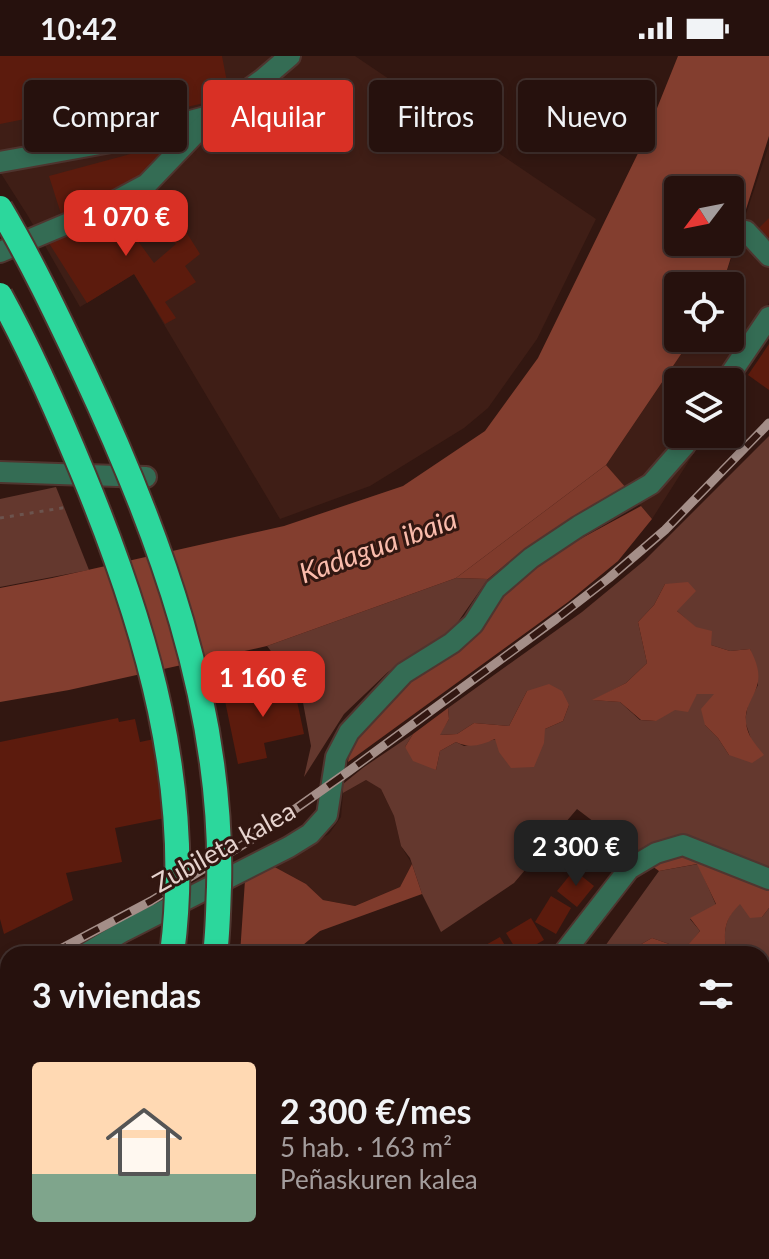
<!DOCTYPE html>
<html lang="es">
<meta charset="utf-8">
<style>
body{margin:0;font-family:Lato,sans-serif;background:#321f1b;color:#f1f3f6;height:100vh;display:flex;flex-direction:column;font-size:30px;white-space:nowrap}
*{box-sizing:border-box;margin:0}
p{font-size:26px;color:#a49d9d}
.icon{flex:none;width:44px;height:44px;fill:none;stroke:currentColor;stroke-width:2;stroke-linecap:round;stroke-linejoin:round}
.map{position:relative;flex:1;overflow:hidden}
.sheet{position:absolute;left:0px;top:890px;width:770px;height:314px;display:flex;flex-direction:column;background:#26110d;border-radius:24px 24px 0 0;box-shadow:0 4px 12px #0003,0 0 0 2px #42312e}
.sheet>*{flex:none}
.top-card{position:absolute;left:24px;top:24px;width:722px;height:72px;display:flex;gap:16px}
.needle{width:52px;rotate:238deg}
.buttons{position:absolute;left:664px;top:120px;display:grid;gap:16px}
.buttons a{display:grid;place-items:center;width:80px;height:80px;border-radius:8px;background:#26110d;box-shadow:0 4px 12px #0003,0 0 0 2px #42312e;font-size:40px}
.price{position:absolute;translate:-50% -68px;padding:0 18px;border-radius:16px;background:#d93025;color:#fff;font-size:26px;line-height:52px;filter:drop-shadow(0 2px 4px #0008)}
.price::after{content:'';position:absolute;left:50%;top:48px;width:24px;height:18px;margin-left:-12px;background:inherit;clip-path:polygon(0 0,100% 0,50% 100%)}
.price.current{background:#222;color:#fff}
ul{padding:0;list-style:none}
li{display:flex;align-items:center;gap:24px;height:200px;padding:0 32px}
li span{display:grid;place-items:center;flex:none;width:224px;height:160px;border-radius:8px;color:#555}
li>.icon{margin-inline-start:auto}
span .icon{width:96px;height:96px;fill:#fffc;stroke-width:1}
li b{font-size:34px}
h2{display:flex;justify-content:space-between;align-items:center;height:96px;padding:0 32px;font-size:34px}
.tag{padding:0 28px;border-radius:8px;background:#26110d;box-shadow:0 4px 12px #0003,0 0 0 2px #42312e;font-size:28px;line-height:72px}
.tag.current{background:#d93025;color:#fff}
.status{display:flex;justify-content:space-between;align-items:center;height:56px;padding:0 40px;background:#26110d;direction:ltr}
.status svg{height:22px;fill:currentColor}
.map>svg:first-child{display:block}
.built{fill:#3f1e16}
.green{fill:#64382e;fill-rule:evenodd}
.forest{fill:#7f3b2c}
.water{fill:#833e2f;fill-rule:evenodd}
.building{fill:#5c1b0d}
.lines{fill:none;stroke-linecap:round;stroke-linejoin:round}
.minor-casing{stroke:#4f352f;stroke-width:24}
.highway-casing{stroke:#4f352f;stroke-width:28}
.path{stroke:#6c544e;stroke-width:3;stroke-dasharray:4 6;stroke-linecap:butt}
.minor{stroke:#346c54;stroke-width:20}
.highway{stroke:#2cd79c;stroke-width:24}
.rail-casing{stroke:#a48e88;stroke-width:9}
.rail{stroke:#321711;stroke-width:6;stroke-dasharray:18;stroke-linecap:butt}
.highway-bridge-casing{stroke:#4f352f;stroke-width:28;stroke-linecap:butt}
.highway-bridge{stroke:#2cd79c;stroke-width:24}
.labels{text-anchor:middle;stroke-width:6;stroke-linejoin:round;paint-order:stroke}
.street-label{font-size:26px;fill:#e6d3ce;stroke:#321711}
.water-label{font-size:28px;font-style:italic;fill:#fabbab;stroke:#321711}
</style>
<div class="status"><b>10:42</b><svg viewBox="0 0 49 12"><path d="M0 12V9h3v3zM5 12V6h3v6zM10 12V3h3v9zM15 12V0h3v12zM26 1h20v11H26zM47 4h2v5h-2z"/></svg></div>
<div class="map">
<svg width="769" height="1203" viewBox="0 0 769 1203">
<rect width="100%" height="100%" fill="#321711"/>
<g class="built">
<polygon points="0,0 355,0 596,163 537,283 488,352 464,372 370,430 280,463 134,218 80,251 28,160 0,116"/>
<polygon points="769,89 769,246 730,334 730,326 678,326 678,378 706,378 652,463 606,409 692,282 730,282 730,230 722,230"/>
<polygon points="366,724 381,733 394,760 401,790 412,808 400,831 355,850 323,844 306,828 271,809 329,778 341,761 343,737"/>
</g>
<g class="green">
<path d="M769,380V817L678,780L653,787L636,798L577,753L514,827L441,876L422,838L410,802L401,790L394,760L381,733L366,724L343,737V728L364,711L413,678L405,691L436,714L440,695L456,686L464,690L545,673L563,665L569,649L527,635L509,670L474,667L457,678L439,679L449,663L448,652L582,556L645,504ZM665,528L676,554L696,572L711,589L730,595L750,593L758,629L748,648L745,665L751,683L729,699L718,682L705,669L715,638H697L655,665L640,664L620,646L594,644L626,627L647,607L638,566L654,549Z"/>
<polygon points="56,431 89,514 0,531 0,443"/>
<polygon points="456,522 488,523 453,573 388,616 344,658 304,721 311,690 297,614 277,603 267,590"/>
<polygon points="698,808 716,849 690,863 700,875 688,890 669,888 652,882 624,898 600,897 659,815"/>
<path d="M740,847L762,861L769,852V949L762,946V898H726C724,875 723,864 740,847Z"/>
<polygon points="762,959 769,961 769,1203 710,1203 710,1196 762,1196"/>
<polygon points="0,990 8,992 8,1078 2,1080 4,1061 2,1035 0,1034"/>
<polygon points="363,1196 399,1196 406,1202 424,1196 455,1196 452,1203 372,1203"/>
<polygon points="584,1196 676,1196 682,1203 589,1203"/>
</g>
<g class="forest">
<polygon points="606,409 627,433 567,465 526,492 488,523 456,522"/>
<polygon points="641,450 652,463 618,505 568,546 348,706 350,690 408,624 490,556 521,521 569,489"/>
<path d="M688,526L696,535L677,555L696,571L712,575L711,589L730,595L750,593C756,605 761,617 757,630C753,643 744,652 746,666C747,680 756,689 764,699L752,707L729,699L718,682L705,669L701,653L714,638H697L688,656L675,654L656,665L641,664L620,646L592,644L626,627L647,607L638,566L654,549L665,528Z"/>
<path d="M549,628L562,635L569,649L563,665L545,673L544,687L534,711L511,712L499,696L495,683C481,689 470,693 456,686L440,695L436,714L413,705L405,691L413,678L448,652L449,663L440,679L457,678L474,667L509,670L527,635Z"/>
<path d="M682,794L769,830V852L762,861L750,862L740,848C723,865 724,875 726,898H624L652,882L669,888L688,889L700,875L690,862L716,848L697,808L659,815L649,808Z"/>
<polygon points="412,808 422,838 320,875 292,898 240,898 245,824 271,809 306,828 323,844 355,850 400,831"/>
<polygon points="0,1034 2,1034 4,1061 2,1079 8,1078 8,1196 16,1196 15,1203 0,1203"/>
<polygon points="144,1196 237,1196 236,1203 218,1203 215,1198 211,1203 140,1203"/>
<polygon points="282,1196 363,1196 372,1203 280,1203"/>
<polygon points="526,1196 584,1196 589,1203 523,1203"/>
</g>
<path class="water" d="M678,0H769V80L722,230H678V282H692L606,409L456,522L267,590L69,634L0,646V532L52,522L284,470L403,430L485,375L538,302L643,87ZM678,134H730V186H678Z"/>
<g class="building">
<polygon points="0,0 222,0 228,31 200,48 76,76 72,43 49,47 50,58 0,68"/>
<polygon points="175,86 140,126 105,143 61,158 49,120"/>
<polygon points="159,141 171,152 200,198 185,210 196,226 165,246 176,262 165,268 134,218 87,247 47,184 95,158 101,166 116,155 154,207 176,188 147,150"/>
<polygon points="769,162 769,182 759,172"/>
<polygon points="769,288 769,334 748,319"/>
<polygon points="293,626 304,678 264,687 267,702 238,708 224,640"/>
<polygon points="118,662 119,666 135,663 140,686 159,682 175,760 115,772 122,806 66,817 73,844 4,878 0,863 0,686"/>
<polygon points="574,814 594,830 577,851 557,835"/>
<polygon points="551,840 571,852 556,878 535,866"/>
<polygon points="531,862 544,884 519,898 506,877"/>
<polygon points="500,881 510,898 477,898 475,895"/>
</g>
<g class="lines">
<g class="minor-casing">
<g id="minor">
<polyline points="0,106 111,86 213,59"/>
<polyline points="746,175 769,200"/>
<polyline points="0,196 95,156 147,128 213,59 263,23 290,0"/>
<polyline points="725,326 769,261"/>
<polyline points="0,416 146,421"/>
<polyline points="85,898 124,875 289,791 310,778 327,759 336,701 349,676 404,617 452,587 473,568 495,533 531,502 579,470 651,428 685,389 692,378"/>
<polyline points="563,898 629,813 656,797 683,789 769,823"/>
<polyline points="762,940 769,943"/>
<polyline points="0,952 8,946"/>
<polyline points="250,1203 251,1196"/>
</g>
</g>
<g class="highway-casing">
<g id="highway">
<polyline points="59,1203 64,1196"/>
<polyline points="111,1203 115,1196"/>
</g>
</g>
<g class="path">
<polyline points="0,462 68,451"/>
<polyline points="135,893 151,897"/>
</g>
<use href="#minor" class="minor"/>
<use href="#highway" class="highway"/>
<g class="rail-casing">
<g id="rail">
<polyline points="51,898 151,845 257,780 349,715 556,563 609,522 665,474 769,367"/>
<polyline points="0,924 8,920"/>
</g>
</g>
<use href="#rail" class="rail"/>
<g class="highway-bridge-casing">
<g id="highway-bridge">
<path d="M0,152C31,204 57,259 83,314C159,476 224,650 219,831C218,854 218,876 215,898"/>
<path d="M0,239C32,297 59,359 84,420C147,573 194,732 172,898"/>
</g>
</g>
<use href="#highway-bridge" class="highway-bridge"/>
</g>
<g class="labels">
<g class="street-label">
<text transform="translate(224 791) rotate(-29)" y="9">Zubileta kalea</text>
</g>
<g class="water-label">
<text transform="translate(378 490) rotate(-20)" y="10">Kadagua ibaia</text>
</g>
</g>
</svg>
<div class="buttons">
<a><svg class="needle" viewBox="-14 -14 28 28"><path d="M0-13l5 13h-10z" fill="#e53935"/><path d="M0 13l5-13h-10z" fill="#a49d9d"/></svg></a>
<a><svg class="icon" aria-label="locate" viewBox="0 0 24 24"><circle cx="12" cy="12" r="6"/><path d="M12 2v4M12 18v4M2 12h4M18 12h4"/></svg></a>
<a><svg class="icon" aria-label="layers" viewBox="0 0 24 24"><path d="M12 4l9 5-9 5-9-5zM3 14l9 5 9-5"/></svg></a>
</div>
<b class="price" style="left:126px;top:202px">1 070 €</b>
<b class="price" style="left:263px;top:663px">1 160 €</b>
<b class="price current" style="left:576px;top:832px">2 300 €</b>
<div class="top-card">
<a class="tag">Comprar</a>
<a class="tag current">Alquilar</a>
<a class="tag">Filtros</a>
<a class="tag">Nuevo</a>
</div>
<section class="sheet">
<h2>3 viviendas<svg class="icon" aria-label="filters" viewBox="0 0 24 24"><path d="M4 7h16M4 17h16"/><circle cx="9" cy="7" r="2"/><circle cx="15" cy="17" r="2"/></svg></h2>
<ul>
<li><span style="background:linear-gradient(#ffd9b3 70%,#7fa58c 0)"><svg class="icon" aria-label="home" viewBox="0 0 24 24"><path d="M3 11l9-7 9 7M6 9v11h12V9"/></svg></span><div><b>2 300 €/mes</b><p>5 hab. · 163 m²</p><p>Peñaskuren kalea</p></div></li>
</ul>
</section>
</div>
